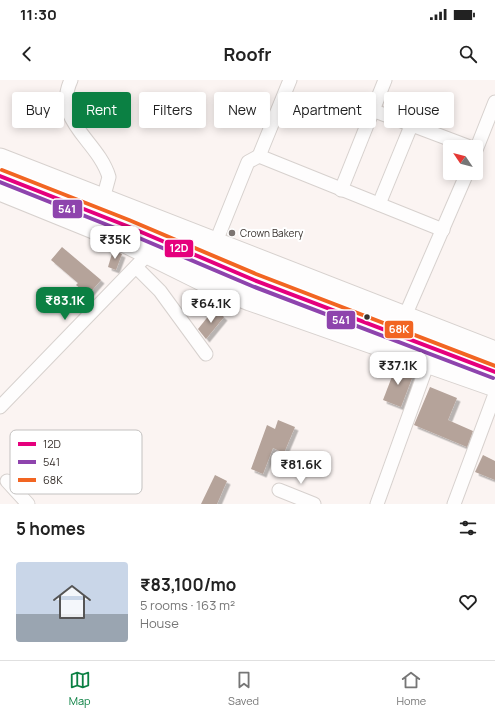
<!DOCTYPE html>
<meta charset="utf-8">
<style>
body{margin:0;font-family:Manrope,sans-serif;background:#f6f6f6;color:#222;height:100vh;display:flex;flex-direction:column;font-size:15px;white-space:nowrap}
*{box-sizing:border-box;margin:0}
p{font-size:13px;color:#767676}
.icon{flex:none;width:22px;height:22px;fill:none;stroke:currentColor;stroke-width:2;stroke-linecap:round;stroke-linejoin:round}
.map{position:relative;height:424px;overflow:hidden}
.drawer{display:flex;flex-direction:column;background:#fff;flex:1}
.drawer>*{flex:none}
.guide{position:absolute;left:12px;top:12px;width:471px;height:36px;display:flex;gap:8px}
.needle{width:26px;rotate:305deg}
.buttons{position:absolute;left:443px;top:60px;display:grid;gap:8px}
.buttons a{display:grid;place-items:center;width:40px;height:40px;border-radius:4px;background:#fff;box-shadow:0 2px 10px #0003;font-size:20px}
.price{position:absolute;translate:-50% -34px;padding:0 9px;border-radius:8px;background:#fff;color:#222;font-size:13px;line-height:26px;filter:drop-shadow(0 1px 2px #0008)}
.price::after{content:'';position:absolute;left:50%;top:24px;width:12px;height:9px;margin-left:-6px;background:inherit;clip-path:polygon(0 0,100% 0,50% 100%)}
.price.on{background:#0b8043;color:#fff}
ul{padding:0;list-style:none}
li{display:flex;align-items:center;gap:12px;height:100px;padding:0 16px}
li span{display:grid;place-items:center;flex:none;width:112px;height:80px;border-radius:4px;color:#555}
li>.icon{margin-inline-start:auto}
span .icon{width:48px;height:48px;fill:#fffc;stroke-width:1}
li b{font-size:17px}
h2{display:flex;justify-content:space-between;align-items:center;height:48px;padding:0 16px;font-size:17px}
.pill{padding:0 14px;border-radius:4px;background:#fff;box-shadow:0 2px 10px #0003;font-size:14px;line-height:36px}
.pill.on{background:#0b8043;color:#fff}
.status{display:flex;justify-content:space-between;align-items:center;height:28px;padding:0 20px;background:#fff;direction:ltr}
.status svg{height:11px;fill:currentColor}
header{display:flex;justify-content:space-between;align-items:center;height:52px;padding:0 16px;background:#fff;font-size:18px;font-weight:700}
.tabs{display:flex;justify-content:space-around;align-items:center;height:56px;border-top:1px solid #e0e0e0;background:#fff;font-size:11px;color:#767676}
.tabs a{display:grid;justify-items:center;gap:2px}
.tabs .on{color:#0b8043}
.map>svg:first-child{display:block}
.building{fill:#b5a39a;filter:url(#shadow)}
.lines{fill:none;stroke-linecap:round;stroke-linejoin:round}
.minor-casing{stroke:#d7d1ce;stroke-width:15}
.primary-casing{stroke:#d7d1ce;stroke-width:23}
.minor{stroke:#fefdfd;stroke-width:13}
.primary{stroke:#fefdfd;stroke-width:21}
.bus-1-casing{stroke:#fff;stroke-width:7}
.bus-2-casing{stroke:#fff;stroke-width:7}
.bus-3-casing{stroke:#fff;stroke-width:7}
.bus-1{stroke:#e5007d;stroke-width:4}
.bus-2{stroke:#8e44ad;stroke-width:4}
.bus-3{stroke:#f26522;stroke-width:4}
.poi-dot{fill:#7c7572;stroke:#fff;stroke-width:1.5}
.bus-dot{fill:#38312d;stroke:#fff;stroke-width:1.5}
.labels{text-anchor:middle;stroke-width:4;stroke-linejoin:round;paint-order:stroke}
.poi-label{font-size:10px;fill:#38312d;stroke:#fff;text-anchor:start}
.key{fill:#fff;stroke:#c3c1c0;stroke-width:1}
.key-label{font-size:11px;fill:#38312d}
.line-badge{stroke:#fff;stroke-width:1.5}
.badge-label{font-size:11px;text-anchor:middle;font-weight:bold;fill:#fff}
</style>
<div class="status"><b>11:30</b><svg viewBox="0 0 49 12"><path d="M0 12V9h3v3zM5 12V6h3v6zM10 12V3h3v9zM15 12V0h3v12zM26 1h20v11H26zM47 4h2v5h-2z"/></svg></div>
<header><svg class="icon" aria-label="back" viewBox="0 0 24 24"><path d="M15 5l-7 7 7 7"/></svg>Roofr<svg class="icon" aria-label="search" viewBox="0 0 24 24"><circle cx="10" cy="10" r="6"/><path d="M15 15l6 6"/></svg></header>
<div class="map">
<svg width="495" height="424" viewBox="0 0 495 424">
<defs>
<filter id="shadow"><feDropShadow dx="3.5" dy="3.5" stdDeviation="0" flood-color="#0004"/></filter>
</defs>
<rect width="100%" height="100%" fill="#fbf4f2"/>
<g class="building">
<polygon points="62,167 101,200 88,215 76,205 78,203 51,180"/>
<polygon points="113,170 122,174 116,190 108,187"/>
<polygon points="214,229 224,237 206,259 198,249"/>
<polygon points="396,286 414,293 401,327 383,320"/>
<polygon points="430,307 457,318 448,340 473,351 467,367 414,345"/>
<polygon points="278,340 295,347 284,373 273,368 263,394 251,389 267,345 275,349"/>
<polygon points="483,375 495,381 495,400 475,392"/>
<polygon points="215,395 227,401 217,424 201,424"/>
</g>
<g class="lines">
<g class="minor-casing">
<g id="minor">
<path d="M71,0C52,41 98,60 109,97L103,119"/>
<polyline points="372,30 470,67"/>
<polyline points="476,70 495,22"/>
<polyline points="259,76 290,0"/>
<polyline points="341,110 385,0"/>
<polyline points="379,124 411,46"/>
<polyline points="215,164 248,82 259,76 443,150"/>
<polyline points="136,187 160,211 206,274"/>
<polyline points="405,236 467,93"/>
<polyline points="0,327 149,173"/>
<polyline points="7,401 28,424"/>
<polyline points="279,410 314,424"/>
<polyline points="377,424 430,277"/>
<polyline points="454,424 495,314"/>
</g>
</g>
<g class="primary-casing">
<g id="primary">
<polyline points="0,79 495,272"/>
<polyline points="0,110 111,155 208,203 250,220 495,306"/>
<polyline points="100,135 254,200 323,225 474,284"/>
</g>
</g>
<use href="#minor" class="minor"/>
<use href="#primary" class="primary"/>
<g class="bus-1-casing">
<polyline id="bus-1" points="0,96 127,146 254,200 495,292"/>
</g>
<g class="bus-2-casing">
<polyline id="bus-2" points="0,102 125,152 252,206 493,298"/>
</g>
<g class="bus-3-casing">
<polyline id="bus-3" points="2,90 129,140 256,194 495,286"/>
</g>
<use href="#bus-1" class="bus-1"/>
<use href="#bus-2" class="bus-2"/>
<use href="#bus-3" class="bus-3"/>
</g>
<circle class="poi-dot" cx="232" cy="153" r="4"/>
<circle class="bus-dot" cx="367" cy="237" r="3.5"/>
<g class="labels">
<g class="poi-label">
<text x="240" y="157">Crown Bakery</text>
</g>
</g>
<rect x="10" y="350" width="132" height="64" rx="6" class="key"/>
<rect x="18" y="362" width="18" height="4" fill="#e5007d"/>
<rect x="18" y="380" width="18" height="4" fill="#8e44ad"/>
<rect x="18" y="398" width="18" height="4" fill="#f26522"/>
<g class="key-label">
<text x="43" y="368">12D</text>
<text x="43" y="386">541</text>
<text x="43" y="404">68K</text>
</g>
<g class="line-badge">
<rect x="52" y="119" width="31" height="20" rx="4" fill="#8e44ad"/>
<rect x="164" y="159" width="30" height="19" rx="4" fill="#e5007d"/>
<rect x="326" y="230" width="30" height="20" rx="4" fill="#8e44ad"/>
<rect x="384" y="240" width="30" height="19" rx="4" fill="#f26522"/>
</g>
<g class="badge-label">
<text x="67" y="133">541</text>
<text x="179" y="172">12D</text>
<text x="341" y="244">541</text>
<text x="399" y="253">68K</text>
</g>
</svg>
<div class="buttons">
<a><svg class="needle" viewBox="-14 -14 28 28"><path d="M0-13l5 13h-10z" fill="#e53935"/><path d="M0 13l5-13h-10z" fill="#767676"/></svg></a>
</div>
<b class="price" style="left:115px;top:180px">₹35K</b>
<b class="price on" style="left:65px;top:241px">₹83.1K</b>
<b class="price" style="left:211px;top:244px">₹64.1K</b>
<b class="price" style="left:398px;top:306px">₹37.1K</b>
<b class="price" style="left:301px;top:405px">₹81.6K</b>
<div class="guide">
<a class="pill">Buy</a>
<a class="pill on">Rent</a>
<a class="pill">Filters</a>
<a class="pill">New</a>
<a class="pill">Apartment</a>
<a class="pill">House</a>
</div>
</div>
<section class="drawer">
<h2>5 homes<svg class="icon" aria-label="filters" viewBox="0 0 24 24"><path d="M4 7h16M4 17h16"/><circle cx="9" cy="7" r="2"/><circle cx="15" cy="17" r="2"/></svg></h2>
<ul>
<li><span style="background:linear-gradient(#c9d6e8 65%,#9aa5b1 0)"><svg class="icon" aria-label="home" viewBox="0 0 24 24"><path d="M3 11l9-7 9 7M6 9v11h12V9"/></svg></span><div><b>₹83,100/mo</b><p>5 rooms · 163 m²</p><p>House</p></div><svg class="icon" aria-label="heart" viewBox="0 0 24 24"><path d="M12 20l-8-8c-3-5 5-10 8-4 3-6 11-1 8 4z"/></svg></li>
</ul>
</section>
<nav class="tabs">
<a class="on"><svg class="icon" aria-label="map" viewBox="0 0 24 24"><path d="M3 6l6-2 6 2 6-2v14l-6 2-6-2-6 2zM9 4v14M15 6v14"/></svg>Map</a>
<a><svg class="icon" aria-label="saved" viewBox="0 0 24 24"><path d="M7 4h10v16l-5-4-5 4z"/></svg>Saved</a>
<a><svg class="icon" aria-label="home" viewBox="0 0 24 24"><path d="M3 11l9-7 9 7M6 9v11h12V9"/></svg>Home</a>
</nav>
